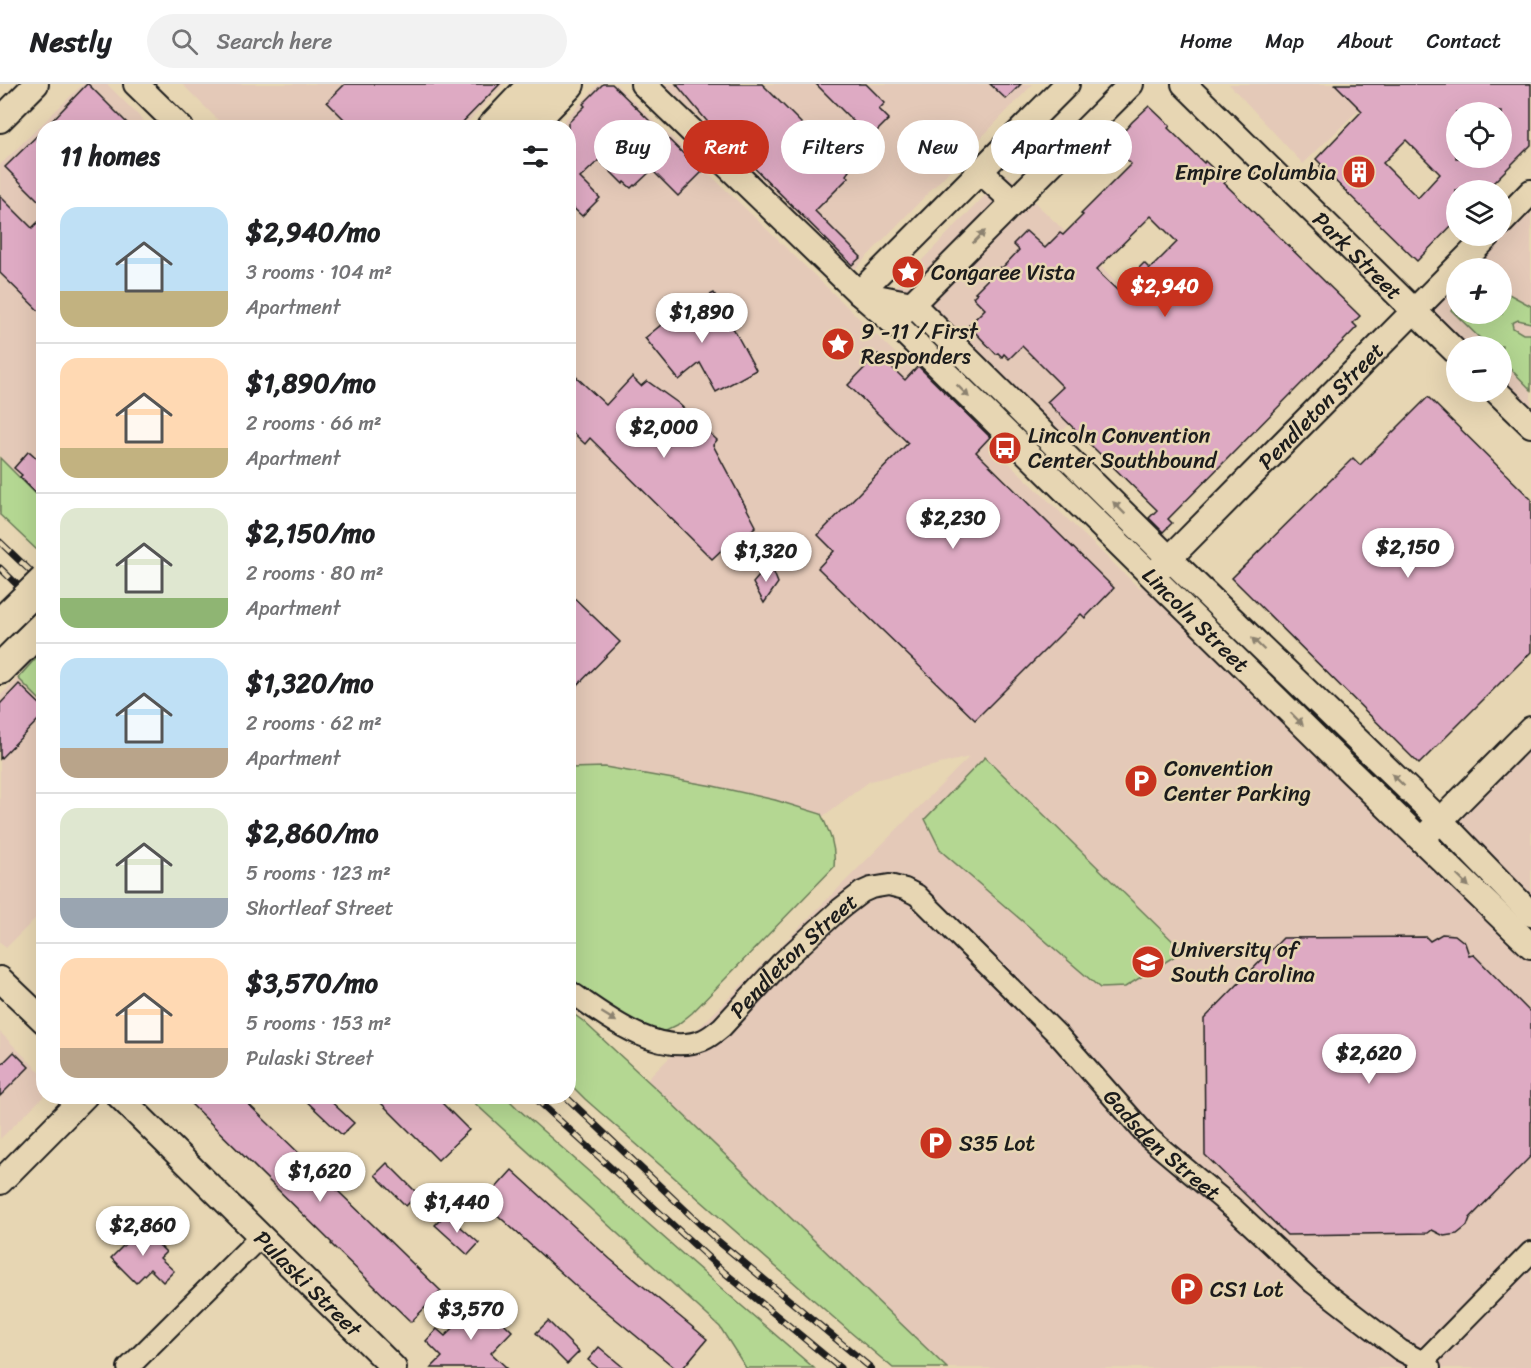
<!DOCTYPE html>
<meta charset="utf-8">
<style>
body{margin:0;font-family:Sriracha,sans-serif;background:#f2f2f2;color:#202124;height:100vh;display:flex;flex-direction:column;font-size:22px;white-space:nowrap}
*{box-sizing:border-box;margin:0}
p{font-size:20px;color:#757577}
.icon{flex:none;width:33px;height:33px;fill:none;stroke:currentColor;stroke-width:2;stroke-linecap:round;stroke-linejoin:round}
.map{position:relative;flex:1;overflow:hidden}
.panel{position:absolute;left:36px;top:36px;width:540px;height:984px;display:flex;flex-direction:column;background:#fff;border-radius:24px;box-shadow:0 6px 24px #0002}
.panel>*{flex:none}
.hud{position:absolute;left:594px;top:36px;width:570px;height:54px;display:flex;gap:12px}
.buttons{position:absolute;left:1446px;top:18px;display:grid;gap:12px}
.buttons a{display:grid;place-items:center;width:66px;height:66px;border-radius:50%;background:#fff;box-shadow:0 6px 24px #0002;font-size:30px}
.price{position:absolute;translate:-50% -51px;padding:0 14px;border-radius:21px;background:#fff;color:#222;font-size:20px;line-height:39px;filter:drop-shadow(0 2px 3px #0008)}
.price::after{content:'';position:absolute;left:50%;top:36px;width:18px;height:14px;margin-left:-9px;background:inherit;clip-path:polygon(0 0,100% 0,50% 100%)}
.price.selected{background:#c8321e;color:#fff}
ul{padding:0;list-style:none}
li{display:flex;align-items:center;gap:18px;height:150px;padding:0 24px}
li+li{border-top:2px solid #e0e0e0}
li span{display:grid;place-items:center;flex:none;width:168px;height:120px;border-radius:18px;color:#555}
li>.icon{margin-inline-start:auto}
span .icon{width:72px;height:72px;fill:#fffc;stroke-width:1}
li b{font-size:26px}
h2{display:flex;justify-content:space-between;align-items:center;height:72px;padding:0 24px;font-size:26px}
.tag{padding:0 21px;border-radius:27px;background:#fff;box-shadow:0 6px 24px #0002;font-size:21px;line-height:54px}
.tag.selected{background:#c8321e;color:#fff}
header{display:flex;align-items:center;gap:36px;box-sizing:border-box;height:84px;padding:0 30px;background:#fff;border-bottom:2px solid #e0e0e0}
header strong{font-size:28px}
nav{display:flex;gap:33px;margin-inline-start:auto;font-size:21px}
.search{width:420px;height:54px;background:#f2f2f2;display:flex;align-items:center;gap:15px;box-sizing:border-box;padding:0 21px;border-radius:33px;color:#757577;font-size:22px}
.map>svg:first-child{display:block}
.built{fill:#e4c9b8;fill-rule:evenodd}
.green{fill:#b4d792;stroke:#687a57;stroke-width:1.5}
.building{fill:#deaac3;stroke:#1c1c1c;stroke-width:1.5;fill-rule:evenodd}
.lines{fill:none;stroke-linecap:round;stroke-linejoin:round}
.minor-casing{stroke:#1c1c1c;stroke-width:24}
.tertiary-casing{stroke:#1c1c1c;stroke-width:28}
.primary-casing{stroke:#1c1c1c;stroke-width:34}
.minor{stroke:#e7d6b3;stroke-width:20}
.tertiary{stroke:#e7d6b3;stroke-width:24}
.primary{stroke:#e7d6b3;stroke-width:30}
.rail-casing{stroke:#1c1c1c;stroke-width:7}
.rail{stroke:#e7d6b3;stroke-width:4.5;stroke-dasharray:14;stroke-linecap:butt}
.primary-bridge-casing{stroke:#1c1c1c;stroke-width:34;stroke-linecap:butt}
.primary-bridge{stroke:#e7d6b3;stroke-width:30}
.oneway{fill:#8c826f}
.labels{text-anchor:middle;stroke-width:5;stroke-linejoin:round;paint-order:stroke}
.poi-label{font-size:22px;fill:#1c1c1c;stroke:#e7d6b3;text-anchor:start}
.street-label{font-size:22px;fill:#1c1c1c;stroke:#e7d6b3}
</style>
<header>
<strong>Nestly</strong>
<div class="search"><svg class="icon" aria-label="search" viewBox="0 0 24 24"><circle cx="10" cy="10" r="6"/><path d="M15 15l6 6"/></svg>Search here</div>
<nav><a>Home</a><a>Map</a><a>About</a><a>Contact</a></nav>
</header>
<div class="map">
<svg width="1531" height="1284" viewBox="0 0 1531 1284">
<rect width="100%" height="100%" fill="#e7d6b3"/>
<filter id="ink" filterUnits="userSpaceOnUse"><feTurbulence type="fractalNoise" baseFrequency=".0167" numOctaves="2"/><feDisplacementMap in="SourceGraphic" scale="12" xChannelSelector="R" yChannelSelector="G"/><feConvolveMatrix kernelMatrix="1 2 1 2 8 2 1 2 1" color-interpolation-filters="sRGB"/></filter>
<g filter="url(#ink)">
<g class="built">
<polygon points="83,0 107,0 150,43 44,44 43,417 0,374 0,81"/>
<polygon points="182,0 505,0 462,44 225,43"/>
<polygon points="599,0 616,0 1139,504 1159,484 1432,747 1531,647 1531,1284 937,1284 633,1010 969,673 870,697 818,736 569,693 568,44 557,44"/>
<polygon points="664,0 1033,0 855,185"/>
<polygon points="1229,0 1385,0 1303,80"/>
<polygon points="1006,90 1164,244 1039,371 881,218"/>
<path d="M1531,107V340L1502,308V262H1456L1412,225L1486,152H1502V136ZM1456,184H1502V230H1456Z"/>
<polygon points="18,594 44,619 43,827 6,864 0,858 0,612"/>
<polygon points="0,948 43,991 44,1012 0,1055"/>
</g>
<g class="green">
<polygon points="1502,208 1507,209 1531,222 1531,239 1518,236 1512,239 1513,244 1523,250 1531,250 1531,306 1502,276 1502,262 1488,262 1451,226 1456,221 1456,230 1502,230"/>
<polygon points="0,374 43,417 43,460 37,466 0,431"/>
<polygon points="43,566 43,619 18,594"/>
<polygon points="985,673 1183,867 1125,903 1100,904 941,767 925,735"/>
<path d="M605,683L713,702L775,716L821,730C830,749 836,763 834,783L692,929L677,941L663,948L639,942L618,933L569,897V684Z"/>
<polygon points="568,926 583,937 665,1013 947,1284 893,1284 849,1247 585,1015 569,999"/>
<polygon points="468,1013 506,1013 517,1024 729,1211 814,1284 746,1284 720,1243"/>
</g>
<g class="building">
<polygon points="87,0 88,0 132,44 45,44"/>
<polygon points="345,0 500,0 457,44 353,44 327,18"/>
<polygon points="603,0 612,0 702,88 678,112 652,86 635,102 634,101 631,104 624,98 623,100 599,76 580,94 600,114 582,132 568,119 568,39 585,22 583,20"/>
<polygon points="676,0 762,0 849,87 846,91 849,93 815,127 861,173 852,181 706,36"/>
<polygon points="816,0 866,0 885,19 879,25 889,35 870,54"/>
<polygon points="990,0 1021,0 1006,15"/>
<path d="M1335,0H1531V61L1486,106H1456V137L1417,177L1320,82L1322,81L1316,75L1362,27ZM1456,28H1502V74H1456ZM1406,56L1440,90L1418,114L1383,79Z"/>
<path d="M1149,22L1170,42L1168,44L1204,79L1205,77L1226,97L1224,99L1360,232L1353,239L1357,243L1168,435L1172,439L1163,448L1149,434L1157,426L1047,318L1063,303L1022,262L1009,275L1004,270L1002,273L998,269L996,270L972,245L973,244L969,241L985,225L973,213L977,209L975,208L1000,183L1002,184L1019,166L1013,160L1026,147L1045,164L1060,149L1063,151L1083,131L1081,130L1131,80L1112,61L1132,38ZM1151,132L1177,158L1150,185L1144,179L1117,206L1096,186Z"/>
<polygon points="44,45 44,122 5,83"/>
<polygon points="0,112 32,144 44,132 44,232 0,189"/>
<polygon points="714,209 756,286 716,308 700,279 679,296 645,254 677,228"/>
<polygon points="878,270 905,296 918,282 990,353 976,368 1114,504 1085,534 1081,530 975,636 818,484 834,467 818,451 908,359 848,301"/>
<polygon points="568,285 606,321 632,293 641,302 647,297 678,319 717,356 713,361 756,442 731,466 728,460 712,475 590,354 585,360 568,344"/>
<polygon points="1428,313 1531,415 1531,568 1419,680 1232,494 1353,374 1360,381"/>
<polygon points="28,368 30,368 44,381 44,417 20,393 22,391 14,384"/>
<polygon points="770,479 778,499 764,519 753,499"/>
<polygon points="568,508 620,558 568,611"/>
<polygon points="19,600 44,624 44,630 0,675 0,620"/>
<polygon points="1442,850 1455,851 1465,859 1469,871 1473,870 1531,929 1531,1072 1470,1134 1467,1142 1457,1150 1444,1152 1432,1146 1428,1149 1287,1151 1205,1071 1204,935 1283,854 1426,853 1430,857"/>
<polygon points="14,968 29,983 0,1012 0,982"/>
<polygon points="183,1012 240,1012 441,1207 411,1238 331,1160 332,1159"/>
<polygon points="301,1012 325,1012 354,1039 342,1051"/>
<polygon points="374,1012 435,1012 469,1046 438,1076"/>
<polygon points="387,1079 418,1110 406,1122 375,1091"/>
<polygon points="512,1086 610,1175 707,1255 683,1284 675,1284 578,1204 483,1118"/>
<polygon points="446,1130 479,1159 468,1171 435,1141"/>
<polygon points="141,1144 149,1151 151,1150 161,1159 159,1161 166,1168 160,1174 174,1187 163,1198 150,1185 136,1199 111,1174"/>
<polygon points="481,1217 512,1247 491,1269 507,1284 431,1284 442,1273 426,1257 437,1245 445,1252"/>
<polygon points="548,1237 579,1268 567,1280 536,1249"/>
<polygon points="599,1263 624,1284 598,1284 588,1276"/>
</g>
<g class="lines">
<g class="minor-casing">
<g id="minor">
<path id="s1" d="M568,906C604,931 657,974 703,956C710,953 716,948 722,943L781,879L840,825L862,808L871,804L889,801L905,805L917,811L1059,952L1149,1054L1235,1126L1312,1198L1400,1266L1423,1278L1430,1284"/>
<polyline points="128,1284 261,1152"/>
<polyline points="1417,1284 1531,1168"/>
</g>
</g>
<g class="tertiary-casing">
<g id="tertiary">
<polyline points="136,0 181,44"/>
<path id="s2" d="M643,0L859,209L904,248L1352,689L1531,862"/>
<path id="s3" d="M1184,0L1456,268"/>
<polyline points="0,36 36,0"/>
<polyline points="980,87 1014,118"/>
<polyline points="1502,138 1531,108"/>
<polyline points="859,209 1067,0"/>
<polyline points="861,210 912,220 1169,474 1440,736 1531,830"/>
<polyline points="901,231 1131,0"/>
<polyline points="1497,308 1531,341"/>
<path id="s4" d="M1159,485L1488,152"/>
<polyline points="1429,748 1531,645"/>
<polyline points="0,895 44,937"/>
<path id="s5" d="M119,1012L394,1284"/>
<polyline points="0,1098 85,1012"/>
</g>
</g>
<g class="primary-casing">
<g id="primary">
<polyline points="492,44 534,0"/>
<polyline points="526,44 569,0"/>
<polyline points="0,585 44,541"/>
</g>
</g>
<use href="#minor" class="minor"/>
<use href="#tertiary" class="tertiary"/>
<use href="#primary" class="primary"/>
<g class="rail-casing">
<g id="rail">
<polyline points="0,458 44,500"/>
<polyline points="0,484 44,527"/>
<polyline points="533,1012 725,1189 840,1284"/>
<polyline points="565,1012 718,1157 871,1284"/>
</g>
</g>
<use href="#rail" class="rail"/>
<g class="primary-bridge-casing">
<polyline id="primary-bridge" points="0,540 44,497"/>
</g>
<use href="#primary-bridge" class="primary-bridge"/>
</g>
<defs><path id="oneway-solid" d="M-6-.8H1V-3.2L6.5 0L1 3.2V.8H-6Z" transform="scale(1.5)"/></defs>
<g class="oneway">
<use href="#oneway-solid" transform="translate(979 153) rotate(-45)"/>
<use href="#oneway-solid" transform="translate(963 307) rotate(45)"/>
<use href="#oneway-solid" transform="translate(1119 424) rotate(-135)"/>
<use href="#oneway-solid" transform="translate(1258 560) rotate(-136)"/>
<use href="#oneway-solid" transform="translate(1297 635) rotate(45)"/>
<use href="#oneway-solid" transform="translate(1398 696) rotate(-136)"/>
<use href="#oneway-solid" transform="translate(1463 797) rotate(44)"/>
<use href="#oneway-solid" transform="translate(609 933) rotate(32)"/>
</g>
</g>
<defs>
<g id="building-disc" transform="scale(1.725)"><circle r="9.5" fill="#c8321e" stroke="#e7d6b3"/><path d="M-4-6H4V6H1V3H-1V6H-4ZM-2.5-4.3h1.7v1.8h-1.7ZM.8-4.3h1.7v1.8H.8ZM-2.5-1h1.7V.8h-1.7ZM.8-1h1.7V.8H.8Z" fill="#fff"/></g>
<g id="sight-disc" transform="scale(1.725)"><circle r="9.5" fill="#c8321e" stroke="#e7d6b3"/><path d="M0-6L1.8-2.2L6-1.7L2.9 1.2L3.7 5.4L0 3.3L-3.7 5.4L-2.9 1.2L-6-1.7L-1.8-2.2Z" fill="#fff"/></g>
<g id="bus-disc" transform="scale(1.725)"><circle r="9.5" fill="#c8321e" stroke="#e7d6b3"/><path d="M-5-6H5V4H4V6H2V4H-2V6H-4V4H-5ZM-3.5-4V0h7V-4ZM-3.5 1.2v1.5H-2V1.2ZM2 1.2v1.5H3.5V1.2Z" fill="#fff"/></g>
<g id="parking-disc" transform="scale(1.725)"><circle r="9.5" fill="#c8321e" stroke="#e7d6b3"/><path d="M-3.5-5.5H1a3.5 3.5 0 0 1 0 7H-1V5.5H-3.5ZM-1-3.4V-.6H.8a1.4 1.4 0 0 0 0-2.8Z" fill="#fff"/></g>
<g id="university-disc" transform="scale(1.725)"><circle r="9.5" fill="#c8321e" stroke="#e7d6b3"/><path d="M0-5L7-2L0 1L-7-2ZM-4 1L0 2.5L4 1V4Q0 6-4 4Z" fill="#fff"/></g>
</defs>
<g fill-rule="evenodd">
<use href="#building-disc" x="1359" y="88"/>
<use href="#sight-disc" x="908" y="188"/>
<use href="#sight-disc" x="838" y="260"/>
<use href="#bus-disc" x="1005" y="364"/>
<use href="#parking-disc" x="1141" y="697"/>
<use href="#university-disc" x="1148" y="878"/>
<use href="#parking-disc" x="936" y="1059"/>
<use href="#parking-disc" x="1187" y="1205"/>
</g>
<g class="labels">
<g class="poi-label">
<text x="1336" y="96" text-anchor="end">Empire Columbia</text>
<text x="931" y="196">Congaree Vista</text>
<text x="861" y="255">9 -11 / First<tspan x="861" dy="25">Responders</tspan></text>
<text x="1028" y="359">Lincoln Convention<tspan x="1028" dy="25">Center Southbound</tspan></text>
<text x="1164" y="692">Convention<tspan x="1164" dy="25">Center Parking</tspan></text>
<text x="1171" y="873">University of<tspan x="1171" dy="25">South Carolina</tspan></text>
<text x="959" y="1067">S35 Lot</text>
<text x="1210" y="1213">CS1 Lot</text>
</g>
<g class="street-label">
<text dy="8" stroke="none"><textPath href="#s3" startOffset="244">Park Street</textPath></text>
<text dy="8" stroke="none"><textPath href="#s4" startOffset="230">Pendleton Street</textPath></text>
<text dy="8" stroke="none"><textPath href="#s2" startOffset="770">Lincoln Street</textPath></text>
<text dy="8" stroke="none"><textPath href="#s1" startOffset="274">Pendleton Street</textPath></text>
<text dy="8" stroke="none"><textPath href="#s1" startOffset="776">Gadsden Street</textPath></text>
<text dy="8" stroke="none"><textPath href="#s5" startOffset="266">Pulaski Street</textPath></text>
</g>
</g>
</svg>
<div class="buttons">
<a><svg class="icon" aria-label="locate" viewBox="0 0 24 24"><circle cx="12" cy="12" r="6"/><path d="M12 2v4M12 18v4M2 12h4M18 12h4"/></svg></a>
<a><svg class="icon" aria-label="layers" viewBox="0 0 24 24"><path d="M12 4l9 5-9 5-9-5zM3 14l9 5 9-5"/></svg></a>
<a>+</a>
<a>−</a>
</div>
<b class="price selected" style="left:1165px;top:234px">$2,940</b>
<b class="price" style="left:702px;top:260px">$1,890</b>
<b class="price" style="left:664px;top:375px">$2,000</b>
<b class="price" style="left:953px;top:466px">$2,230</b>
<b class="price" style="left:1408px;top:495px">$2,150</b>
<b class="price" style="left:766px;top:499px">$1,320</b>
<b class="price" style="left:1369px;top:1001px">$2,620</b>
<b class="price" style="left:320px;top:1119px">$1,620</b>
<b class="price" style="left:457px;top:1150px">$1,440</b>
<b class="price" style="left:143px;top:1173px">$2,860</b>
<b class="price" style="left:471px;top:1257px">$3,570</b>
<div class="hud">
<a class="tag">Buy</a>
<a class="tag selected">Rent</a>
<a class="tag">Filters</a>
<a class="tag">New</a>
<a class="tag">Apartment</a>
</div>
<section class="panel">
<h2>11 homes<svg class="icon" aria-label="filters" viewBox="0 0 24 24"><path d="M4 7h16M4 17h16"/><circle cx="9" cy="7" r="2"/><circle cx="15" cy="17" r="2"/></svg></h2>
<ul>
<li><span style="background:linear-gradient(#bfe0f5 70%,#c2b280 0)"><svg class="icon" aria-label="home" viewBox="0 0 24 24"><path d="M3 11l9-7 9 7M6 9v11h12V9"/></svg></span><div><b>$2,940/mo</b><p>3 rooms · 104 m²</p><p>Apartment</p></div></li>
<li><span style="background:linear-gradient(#ffd9b3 75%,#c2b280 0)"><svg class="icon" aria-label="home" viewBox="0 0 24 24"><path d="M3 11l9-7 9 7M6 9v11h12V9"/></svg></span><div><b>$1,890/mo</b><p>2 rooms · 66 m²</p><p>Apartment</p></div></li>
<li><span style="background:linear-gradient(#dfe7d0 75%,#8fb573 0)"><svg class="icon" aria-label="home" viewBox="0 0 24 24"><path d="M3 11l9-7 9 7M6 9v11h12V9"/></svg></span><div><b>$2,150/mo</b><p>2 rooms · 80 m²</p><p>Apartment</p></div></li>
<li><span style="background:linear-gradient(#bfe0f5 75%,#b9a48a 0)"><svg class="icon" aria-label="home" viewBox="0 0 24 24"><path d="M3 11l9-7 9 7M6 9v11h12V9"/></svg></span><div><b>$1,320/mo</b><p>2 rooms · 62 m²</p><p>Apartment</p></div></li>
<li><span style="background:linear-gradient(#dfe7d0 75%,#9aa5b1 0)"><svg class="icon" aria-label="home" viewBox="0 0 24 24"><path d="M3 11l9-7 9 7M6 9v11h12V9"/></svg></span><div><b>$2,860/mo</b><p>5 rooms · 123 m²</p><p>Shortleaf Street</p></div></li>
<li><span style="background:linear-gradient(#ffd9b3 75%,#b9a48a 0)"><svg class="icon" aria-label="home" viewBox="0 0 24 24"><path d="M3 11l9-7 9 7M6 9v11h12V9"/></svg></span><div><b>$3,570/mo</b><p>5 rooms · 153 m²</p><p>Pulaski Street</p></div></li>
</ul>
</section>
</div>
